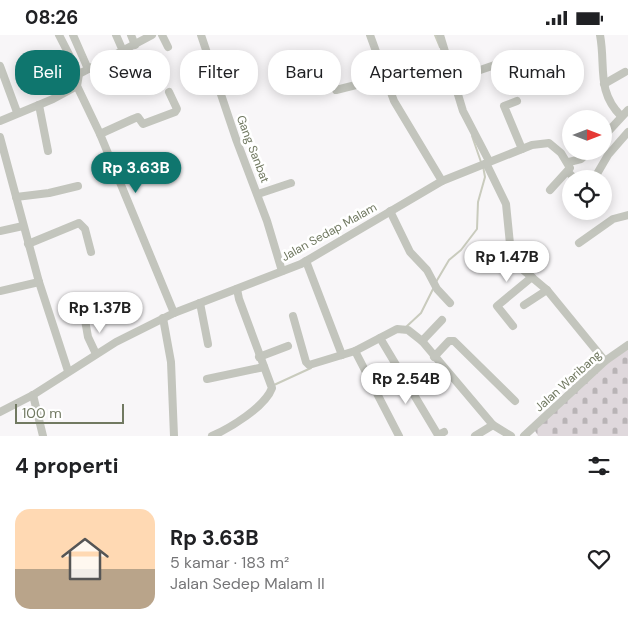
<!DOCTYPE html>
<html lang="id">
<meta charset="utf-8">
<style>
body{margin:0;font-family:"DM Sans",sans-serif;background:#f2f2f2;color:#202124;height:100vh;display:flex;flex-direction:column;font-size:19px;white-space:nowrap}
*{box-sizing:border-box;margin:0}
p{font-size:16px;color:#757577}
.icon{flex:none;width:28px;height:28px;fill:none;stroke:currentColor;stroke-width:2;stroke-linecap:round;stroke-linejoin:round}
.map{position:relative;height:401px;overflow:hidden}
.side{display:flex;flex-direction:column;background:#fff;flex:1}
.side>*{flex:none}
.banner{position:absolute;left:15px;top:15px;width:599px;height:45px;display:flex;gap:10px}
.needle{width:32px;rotate:90deg}
.fabs{position:absolute;left:562px;top:75px;display:grid;gap:10px}
.fabs a{display:grid;place-items:center;width:50px;height:50px;border-radius:50%;background:#fff;box-shadow:0 2px 12px #0003;font-size:25px}
.scale{position:absolute;left:15px;bottom:12px;width:109px;box-sizing:border-box;padding-left:5px;border:2px solid #717961;border-top:0;font-size:14px;line-height:18px;white-space:nowrap;color:#717961;-webkit-text-stroke:4px #fff;paint-order:stroke}
.price{position:absolute;translate:-50% -42px;padding:0 11px;border-radius:18px;background:#fff;color:#222;font-size:16px;line-height:32px;filter:drop-shadow(0 1px 2px #0008)}
.price::after{content:'';position:absolute;left:50%;top:30px;width:15px;height:11px;margin-left:-8px;background:inherit;clip-path:polygon(0 0,100% 0,50% 100%)}
.price.on{background:#0f766e;color:#fff}
ul{padding:0;list-style:none}
li{display:flex;align-items:center;gap:15px;height:125px;padding:0 15px}
li span{display:grid;place-items:center;flex:none;width:140px;height:100px;border-radius:15px;color:#555}
li>.icon{margin-inline-start:auto}
span .icon{width:60px;height:60px;fill:#fffc;stroke-width:1}
li b{font-size:21px}
h2{display:flex;justify-content:space-between;align-items:center;height:60px;padding:0 15px;font-size:21px}
.tag{padding:0 18px;border-radius:20px;background:#fff;box-shadow:0 2px 12px #0003;font-size:18px;line-height:45px}
.tag.on{background:#0f766e;color:#fff}
.status{display:flex;justify-content:space-between;align-items:center;height:35px;padding:0 25px;background:#fff;direction:ltr}
.status svg{height:14px;fill:currentColor}
.map>svg:first-child{display:block}
.cemetery{fill:url(#cemetery-stones)}
.lines{fill:none;stroke-linecap:round;stroke-linejoin:round}
.stream{stroke:#c9cbbd;stroke-width:2}
.minor{stroke:#c3c5bd;stroke-width:8}
.labels{text-anchor:middle;stroke-width:5;stroke-linejoin:round;paint-order:stroke}
.street-label{font-size:12px;fill:#717961;stroke:#fff}
</style>
<div class="status"><b>08:26</b><svg viewBox="0 0 49 12"><path d="M0 12V9h3v3zM5 12V6h3v6zM10 12V3h3v9zM15 12V0h3v12zM26 1h20v11H26zM47 4h2v5h-2z"/></svg></div>
<div class="map">
<svg width="628" height="401" viewBox="0 0 628 401">
<defs>
<pattern id="cemetery-stones" width="16" height="16" patternUnits="userSpaceOnUse" patternTransform="scale(1.25)"><rect width="16" height="16" fill="#dfd8dc"/><path d="M2 7V4a2 2 0 0 1 4 0v3zM10 15v-3a2 2 0 0 1 4 0v3z" fill="#b9b4b6"/></pattern>
</defs>
<rect width="100%" height="100%" fill="#f8f6f8"/>
<polygon class="cemetery" points="628,313 628,401 538,401 534,394 607,328"/>
<g class="lines">
<g class="stream">
<polyline points="435,0 440,12"/>
<polyline points="442,19 450,45"/>
<polyline points="472,101 481,127"/>
<polyline points="436,247 449,225 461,215 477,194 478,167 485,142 483,131"/>
<polyline points="406,292 421,278 433,254"/>
<polyline points="274,350 311,333"/>
</g>
<g class="minor">
<polyline points="59,0 79,39"/>
<polyline points="73,0 88,34"/>
<polyline points="116,0 123,16"/>
<polyline points="131,0 135,10"/>
<polyline points="152,0 79,39 77,51 100,99 174,278"/>
<polyline points="162,0 168,12"/>
<polyline points="201,0 236,104 267,186 282,236"/>
<polyline points="370,0 394,66 442,146"/>
<polyline points="440,0 463,76 489,126"/>
<path d="M600,0C606,31 596,56 621,81"/>
<polyline points="0,31 17,77"/>
<polyline points="454,44 524,20"/>
<polyline points="604,49 625,37"/>
<polyline points="336,55 384,43"/>
<polyline points="517,66 504,71 522,114"/>
<polyline points="39,70 48,116"/>
<polyline points="0,86 53,64 77,51"/>
<polyline points="100,99 133,84 138,82 143,89 175,77 177,74 169,57"/>
<polyline points="604,101 628,75"/>
<polyline points="0,102 39,247 68,336"/>
<polyline points="569,127 581,124 590,116"/>
<polyline points="486,128 506,169 510,209 514,223 522,234 547,255 605,326"/>
<polyline points="568,137 575,144"/>
<polyline points="594,144 608,120 628,97"/>
<polyline points="258,159 291,148"/>
<polyline points="16,162 49,158 78,151"/>
<polyline points="390,176 410,217 427,235 437,254 450,268"/>
<polyline points="0,196 23,191"/>
<polyline points="579,208 613,184 628,180"/>
<polyline points="28,209 79,188 85,194 91,217"/>
<polyline points="306,226 342,320"/>
<polyline points="0,256 39,247"/>
<polyline points="200,268 208,309"/>
<polyline points="524,270 547,255"/>
<polyline points="293,281 306,327 309,330 355,316 397,294 408,295 422,306 493,390 511,401"/>
<polyline points="163,283 171,327 174,401"/>
<polyline points="85,285 88,302 96,319"/>
<polyline points="513,291 497,271 532,242"/>
<polyline points="380,303 438,400 444,397"/>
<polyline points="422,306 442,285"/>
<polyline points="355,316 399,401"/>
<polyline points="259,322 288,311"/>
<polyline points="434,322 449,306 454,306 515,366"/>
<polyline points="207,344 264,332"/>
<polyline points="33,360 43,401"/>
<polyline points="0,377 33,360 116,307 174,278 301,229 442,146 532,110 549,108 561,118 570,133 550,155"/>
<path d="M212,401C230,393 265,372 272,353L239,264L237,254"/>
<polyline points="475,401 493,390"/>
<polyline points="524,401 605,326 628,310"/>
</g>
</g>
<g class="labels">
<g class="street-label">
<text transform="translate(253 114) rotate(69)" y="4">Gang Sanbat</text>
<text transform="translate(329 197) rotate(-29)" y="4">Jalan Sedap Malam</text>
<text transform="translate(568 346) rotate(-42)" y="4">Jalan Waribang</text>
</g>
</g>
</svg>
<div class="fabs">
<a><svg class="needle" viewBox="-14 -14 28 28"><path d="M0-13l5 13h-10z" fill="#e53935"/><path d="M0 13l5-13h-10z" fill="#757577"/></svg></a>
<a><svg class="icon" aria-label="locate" viewBox="0 0 24 24"><circle cx="12" cy="12" r="6"/><path d="M12 2v4M12 18v4M2 12h4M18 12h4"/></svg></a>
</div>
<div class="scale">100 m</div>
<b class="price on" style="left:136px;top:159px">Rp 3.63B</b>
<b class="price" style="left:507px;top:248px">Rp 1.47B</b>
<b class="price" style="left:100px;top:299px">Rp 1.37B</b>
<b class="price" style="left:406px;top:370px">Rp 2.54B</b>
<div class="banner">
<a class="tag on">Beli</a>
<a class="tag">Sewa</a>
<a class="tag">Filter</a>
<a class="tag">Baru</a>
<a class="tag">Apartemen</a>
<a class="tag">Rumah</a>
</div>
</div>
<section class="side">
<h2>4 properti<svg class="icon" aria-label="filters" viewBox="0 0 24 24"><path d="M4 7h16M4 17h16"/><circle cx="9" cy="7" r="2"/><circle cx="15" cy="17" r="2"/></svg></h2>
<ul>
<li><span style="background:linear-gradient(#ffd9b3 60%,#b9a48a 0)"><svg class="icon" aria-label="home" viewBox="0 0 24 24"><path d="M3 11l9-7 9 7M6 9v11h12V9"/></svg></span><div><b>Rp 3.63B</b><p>5 kamar · 183 m²</p><p>Jalan Sedep Malam II</p></div><svg class="icon" aria-label="heart" viewBox="0 0 24 24"><path d="M12 20l-8-8c-3-5 5-10 8-4 3-6 11-1 8 4z"/></svg></li>
</ul>
</section>
